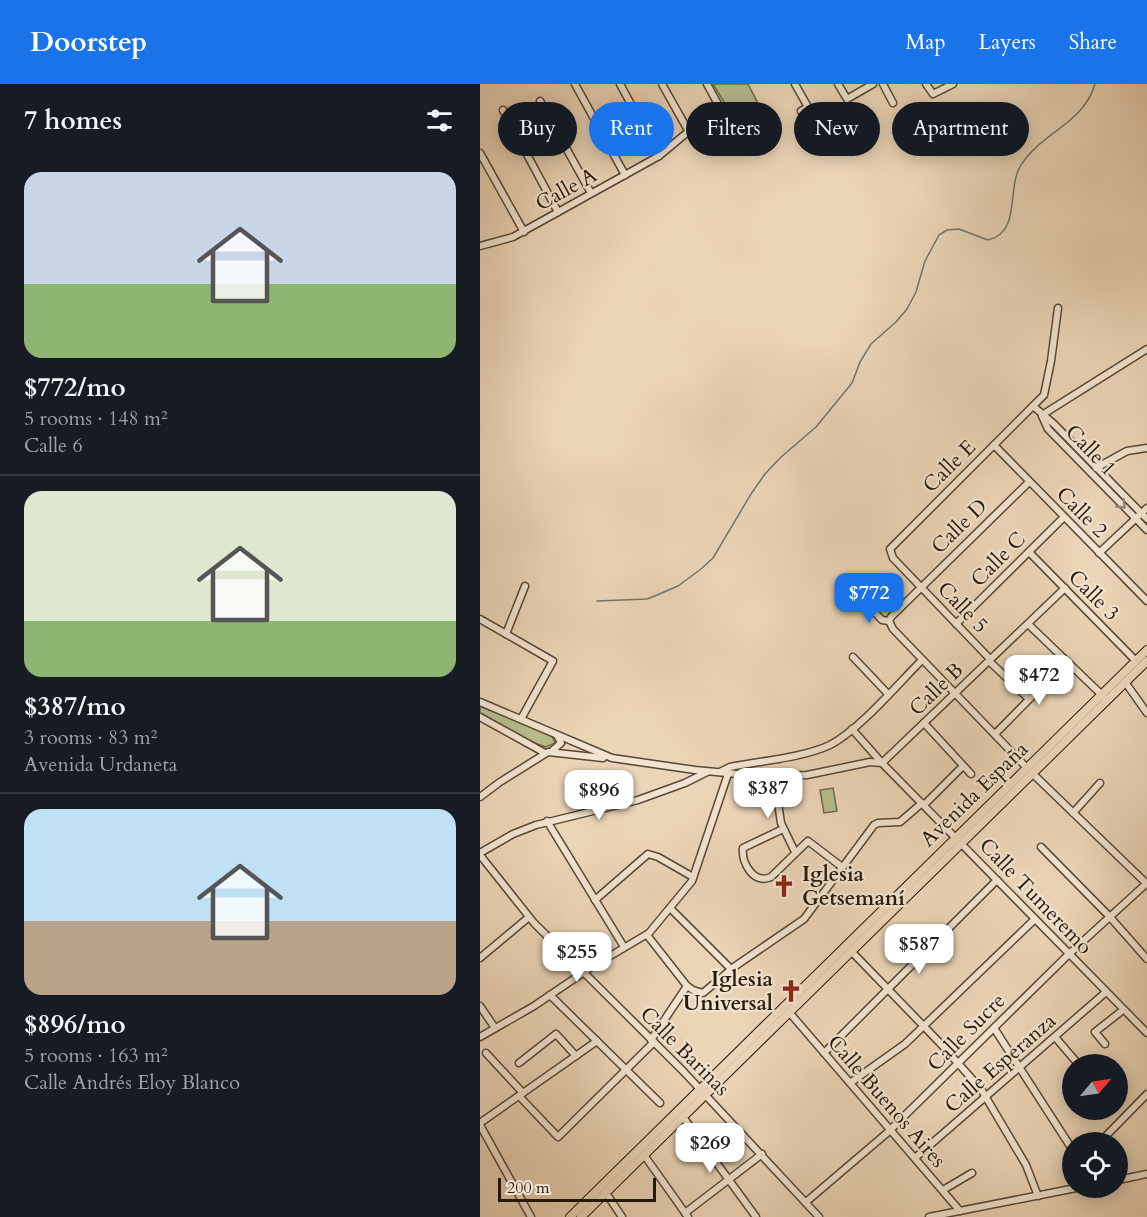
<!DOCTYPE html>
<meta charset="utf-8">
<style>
body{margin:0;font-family:Cardo,serif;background:#242831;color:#f1f3f6;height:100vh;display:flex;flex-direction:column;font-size:22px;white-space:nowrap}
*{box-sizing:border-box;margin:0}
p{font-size:20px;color:#9ea1a6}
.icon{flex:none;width:33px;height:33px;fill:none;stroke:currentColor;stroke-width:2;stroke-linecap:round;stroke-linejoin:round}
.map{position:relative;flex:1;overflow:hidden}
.sheet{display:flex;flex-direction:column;background:#171b24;width:480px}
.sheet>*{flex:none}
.guide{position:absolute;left:18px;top:18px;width:558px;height:54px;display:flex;gap:12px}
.needle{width:39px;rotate:61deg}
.fabs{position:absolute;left:582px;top:970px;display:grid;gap:12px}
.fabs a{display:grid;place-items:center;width:66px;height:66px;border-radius:50%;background:#171b24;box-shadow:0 3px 15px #0003;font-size:30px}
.scale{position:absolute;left:18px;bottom:15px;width:158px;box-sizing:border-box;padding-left:6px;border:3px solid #26190a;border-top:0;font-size:16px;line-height:21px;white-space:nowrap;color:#26190a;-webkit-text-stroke:4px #f2e4d0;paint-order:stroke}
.price{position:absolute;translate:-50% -51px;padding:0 14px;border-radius:12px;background:#fff;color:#222;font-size:20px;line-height:39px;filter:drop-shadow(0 2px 3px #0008)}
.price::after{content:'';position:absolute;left:50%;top:36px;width:18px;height:14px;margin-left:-9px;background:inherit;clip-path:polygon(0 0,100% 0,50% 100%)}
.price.current{background:#1a73e8;color:#fff}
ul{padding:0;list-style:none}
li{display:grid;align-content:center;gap:12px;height:318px;padding:0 24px}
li+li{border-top:2px solid #363941}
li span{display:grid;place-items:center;height:186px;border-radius:18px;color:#555}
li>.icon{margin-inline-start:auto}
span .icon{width:108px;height:108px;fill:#fffc;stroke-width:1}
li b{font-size:26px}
h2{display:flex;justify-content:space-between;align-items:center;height:72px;padding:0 24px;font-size:26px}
.tag{padding:0 21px;border-radius:27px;background:#171b24;box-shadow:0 3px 15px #0003;font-size:21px;line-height:54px}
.tag.current{background:#1a73e8;color:#fff}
header{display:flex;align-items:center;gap:36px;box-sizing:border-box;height:84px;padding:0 30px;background:#1a73e8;color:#fff}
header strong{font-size:28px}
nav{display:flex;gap:33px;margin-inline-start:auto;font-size:21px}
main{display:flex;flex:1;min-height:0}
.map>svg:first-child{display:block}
.green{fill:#b8bd8e;stroke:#6f6b4c;stroke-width:1.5}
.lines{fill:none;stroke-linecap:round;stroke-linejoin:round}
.stream{stroke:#6d7773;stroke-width:1.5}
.minor-casing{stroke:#574835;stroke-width:9}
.major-casing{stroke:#26190a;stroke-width:10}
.minor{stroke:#f2e4d0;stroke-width:6}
.major{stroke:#ebd5b7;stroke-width:8}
.oneway{stroke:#968977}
.labels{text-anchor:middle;stroke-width:4.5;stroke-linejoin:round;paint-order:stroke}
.street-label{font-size:21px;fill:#26190a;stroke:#f2e4d0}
.poi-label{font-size:21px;font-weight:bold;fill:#26190a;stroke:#f2e4d0;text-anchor:start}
</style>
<header>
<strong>Doorstep</strong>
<nav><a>Map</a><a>Layers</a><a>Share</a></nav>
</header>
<main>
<section class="sheet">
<h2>7 homes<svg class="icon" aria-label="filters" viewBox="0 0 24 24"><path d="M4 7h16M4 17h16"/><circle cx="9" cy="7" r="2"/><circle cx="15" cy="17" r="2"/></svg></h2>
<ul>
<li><span style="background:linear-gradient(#c9d6e8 60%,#8fb573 0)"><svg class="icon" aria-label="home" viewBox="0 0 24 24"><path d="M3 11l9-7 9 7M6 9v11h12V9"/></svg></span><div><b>$772/mo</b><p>5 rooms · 148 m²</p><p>Calle 6</p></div></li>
<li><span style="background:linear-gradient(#dfe7d0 70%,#8fb573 0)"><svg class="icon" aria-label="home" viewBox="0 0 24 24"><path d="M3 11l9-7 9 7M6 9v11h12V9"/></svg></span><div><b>$387/mo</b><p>3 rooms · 83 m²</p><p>Avenida Urdaneta</p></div></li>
<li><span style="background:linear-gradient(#bfe0f5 60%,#b9a48a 0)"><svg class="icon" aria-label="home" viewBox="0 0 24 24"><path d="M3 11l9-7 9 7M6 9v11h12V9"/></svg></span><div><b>$896/mo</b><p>5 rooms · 163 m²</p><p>Calle Andrés Eloy Blanco</p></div></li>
</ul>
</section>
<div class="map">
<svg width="667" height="1133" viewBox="0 0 667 1133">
<rect width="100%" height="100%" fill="#ebd5b7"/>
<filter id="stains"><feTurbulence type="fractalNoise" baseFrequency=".00333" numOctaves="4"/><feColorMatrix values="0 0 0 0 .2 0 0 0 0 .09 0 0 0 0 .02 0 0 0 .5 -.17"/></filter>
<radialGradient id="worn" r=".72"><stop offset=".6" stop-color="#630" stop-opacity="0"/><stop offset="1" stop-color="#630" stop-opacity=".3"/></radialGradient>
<g class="green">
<polygon points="233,0 268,0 283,29 253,33"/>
<polygon points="0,622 72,652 75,659 66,663 51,658 0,631"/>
<polygon points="353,704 357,727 344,729 340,706"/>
</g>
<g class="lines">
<path class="stream" d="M117,517L167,515L177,511L198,502L221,485L233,474L271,410L285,390L300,374L336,343L372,299L380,278L391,260L416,238L427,225L436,208L445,177L459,151L467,146L479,145L508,156C542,148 526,104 541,81C561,49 604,39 615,0"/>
<g class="minor-casing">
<g id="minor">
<polyline points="95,0 145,91"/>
<polyline points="140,0 179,72"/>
<polyline points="182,0 209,48"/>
<polyline points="315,0 328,23 321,27"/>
<polyline points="358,0 367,15 393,0"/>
<polyline points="403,0 413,19"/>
<polyline points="446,0 453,10 473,0"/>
<polyline points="60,17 111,109"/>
<polyline points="23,26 78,128"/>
<polyline points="0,69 44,148"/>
<polyline points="0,162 33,153 179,72 239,22 227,0"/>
<polyline points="553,322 574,340 667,435"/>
<polyline points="562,331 667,265"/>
<polyline points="562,332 568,345 667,446"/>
<polyline points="514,361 667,517"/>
<polyline points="616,384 647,367 667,364"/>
<polyline points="549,468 656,577"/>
<polyline points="619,469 667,424"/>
<polyline points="384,517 402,536 409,537"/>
<polyline points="0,535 73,577 41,635"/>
<polyline points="409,537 413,545 547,684"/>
<polyline points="409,537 411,533 549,398"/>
<polyline points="476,540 584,433"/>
<polyline points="548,540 623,612"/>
<polyline points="26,550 45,502"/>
<polyline points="373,573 408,610"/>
<polyline points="510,575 413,474 410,465 564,311 571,277 578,224"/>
<polyline points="509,577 549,615"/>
<polyline points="645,598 667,629"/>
<polyline points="0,618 132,674 215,686 279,692 327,691 390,678 402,679"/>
<polyline points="0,633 65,669"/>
<polyline points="444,639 491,690"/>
<polyline points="372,645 402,679 667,949"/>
<polyline points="515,650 587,577"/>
<polyline points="72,667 81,659 77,651"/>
<polyline points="402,679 585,504"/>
<path d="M240,688L250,683C280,677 322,674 350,661C380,645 417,601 442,576"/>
<polyline points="552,689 667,800"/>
<polyline points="294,692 301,739 315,768"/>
<polyline points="0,713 20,698 68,668 123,674"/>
<polyline points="444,721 483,682"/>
<polyline points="593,729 620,699"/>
<polyline points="67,737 144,863"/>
<path d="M303,745L263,764C261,779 274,801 291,793L328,757L362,783"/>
<polyline points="561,763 629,832 667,875"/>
<polyline points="0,769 33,750 56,741 158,716 205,699 227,688"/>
<polyline points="0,771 54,839 203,987 339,1133"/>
<polyline points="115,816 168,770 178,773 213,793"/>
<polyline points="190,824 251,885"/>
<polyline points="167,851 207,902 213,906 223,909 254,883 324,835 394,741 398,739 420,738 442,719"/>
<polyline points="371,867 459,958 501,1005 546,1081 558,1112"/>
<polyline points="0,874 49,833"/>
<polyline points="70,911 180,1019"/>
<polyline points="0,922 15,944"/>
<polyline points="309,928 480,1127"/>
<polyline points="514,944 592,1065"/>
<polyline points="0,953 54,922 110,884 169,849 212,797 248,690"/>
<polyline points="575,953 599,981"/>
<polyline points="171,956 207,902"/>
<polyline points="625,960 615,948 643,926"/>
<polyline points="6,969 43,1009"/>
<polyline points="344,969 517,796"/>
<polyline points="39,979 76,950 96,972"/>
<polyline points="370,999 425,960 555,835"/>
<polyline points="39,1012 78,1053 174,958"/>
<polyline points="203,1033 276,1133"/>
<polyline points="0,1039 117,957"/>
<polyline points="0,1041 51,1133"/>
<polyline points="619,1059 667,1010"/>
<polyline points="164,1071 208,1133"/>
<polyline points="435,1074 626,908"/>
<polyline points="638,1096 667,1090"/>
<polyline points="463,1106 492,1089"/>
<polyline points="126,1109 142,1133"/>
<polyline points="326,1118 407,1049 589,870 667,799"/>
<polyline points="205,1129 282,1070"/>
<polyline points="449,1133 596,1104"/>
</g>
</g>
<g class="major-casing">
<g id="major">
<polyline points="90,1133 667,566"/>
<polyline points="101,1133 667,577"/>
</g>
</g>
<use href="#minor" class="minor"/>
<use href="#major" class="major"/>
</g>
<defs><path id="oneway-chevron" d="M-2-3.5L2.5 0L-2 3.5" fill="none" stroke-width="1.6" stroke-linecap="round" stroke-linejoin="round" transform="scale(1.5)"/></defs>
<use class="oneway" href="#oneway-chevron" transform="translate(642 421) rotate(46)"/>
<defs>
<g id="church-bare" transform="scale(1.8)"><path d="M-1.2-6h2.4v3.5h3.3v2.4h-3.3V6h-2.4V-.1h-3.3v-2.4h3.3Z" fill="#8f2418" stroke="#f2e4d0" stroke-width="2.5" paint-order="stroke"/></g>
</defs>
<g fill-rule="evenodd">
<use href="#church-bare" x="304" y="802"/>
<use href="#church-bare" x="311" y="907"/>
</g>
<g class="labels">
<g class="street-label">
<text transform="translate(86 105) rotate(-29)" y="7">Calle A</text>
<text transform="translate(611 366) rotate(46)" y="7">Calle 1</text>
<text transform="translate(469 382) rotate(-45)" y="7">Calle E</text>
<text transform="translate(602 428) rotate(45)" y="7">Calle 2</text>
<text transform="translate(479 442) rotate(-44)" y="7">Calle D</text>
<text transform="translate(518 475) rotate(-45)" y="7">Calle C</text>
<text transform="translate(614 511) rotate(45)" y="7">Calle 3</text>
<text transform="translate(483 523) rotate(46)" y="7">Calle 5</text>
<text transform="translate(456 605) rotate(-44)" y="7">Calle B</text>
<text transform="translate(494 710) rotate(-44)" y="7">Avenida España</text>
<text transform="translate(556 812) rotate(46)" y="7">Calle Tumeremo</text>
<text transform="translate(486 948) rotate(-45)" y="7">Calle Sucre</text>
<text transform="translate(205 967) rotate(45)" y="7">Calle Barinas</text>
<text transform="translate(520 979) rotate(-41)" y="7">Calle Esperanza</text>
<text transform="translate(407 1017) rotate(49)" y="7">Calle Buenos Aires</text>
</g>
<g class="poi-label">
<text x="322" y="797">Iglesia<tspan x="322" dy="24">Getsemaní</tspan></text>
<text x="293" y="902" text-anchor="end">Iglesia<tspan x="293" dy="24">Universal</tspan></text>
</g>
</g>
<rect width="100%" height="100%" filter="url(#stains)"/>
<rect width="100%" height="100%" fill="url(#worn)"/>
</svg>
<div class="fabs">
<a><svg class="needle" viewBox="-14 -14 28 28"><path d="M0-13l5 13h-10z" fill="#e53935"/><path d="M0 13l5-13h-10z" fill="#9ea1a6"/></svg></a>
<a><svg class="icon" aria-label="locate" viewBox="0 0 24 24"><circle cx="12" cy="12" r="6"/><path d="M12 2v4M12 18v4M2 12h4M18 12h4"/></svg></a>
</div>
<div class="scale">200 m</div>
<b class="price current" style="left:389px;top:540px">$772</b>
<b class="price" style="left:559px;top:622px">$472</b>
<b class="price" style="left:288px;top:735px">$387</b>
<b class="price" style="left:119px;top:737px">$896</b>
<b class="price" style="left:439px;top:891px">$587</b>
<b class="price" style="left:97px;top:899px">$255</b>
<b class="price" style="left:230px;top:1090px">$269</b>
<div class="guide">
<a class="tag">Buy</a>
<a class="tag current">Rent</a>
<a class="tag">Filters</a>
<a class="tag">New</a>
<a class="tag">Apartment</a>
</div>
</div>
</main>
